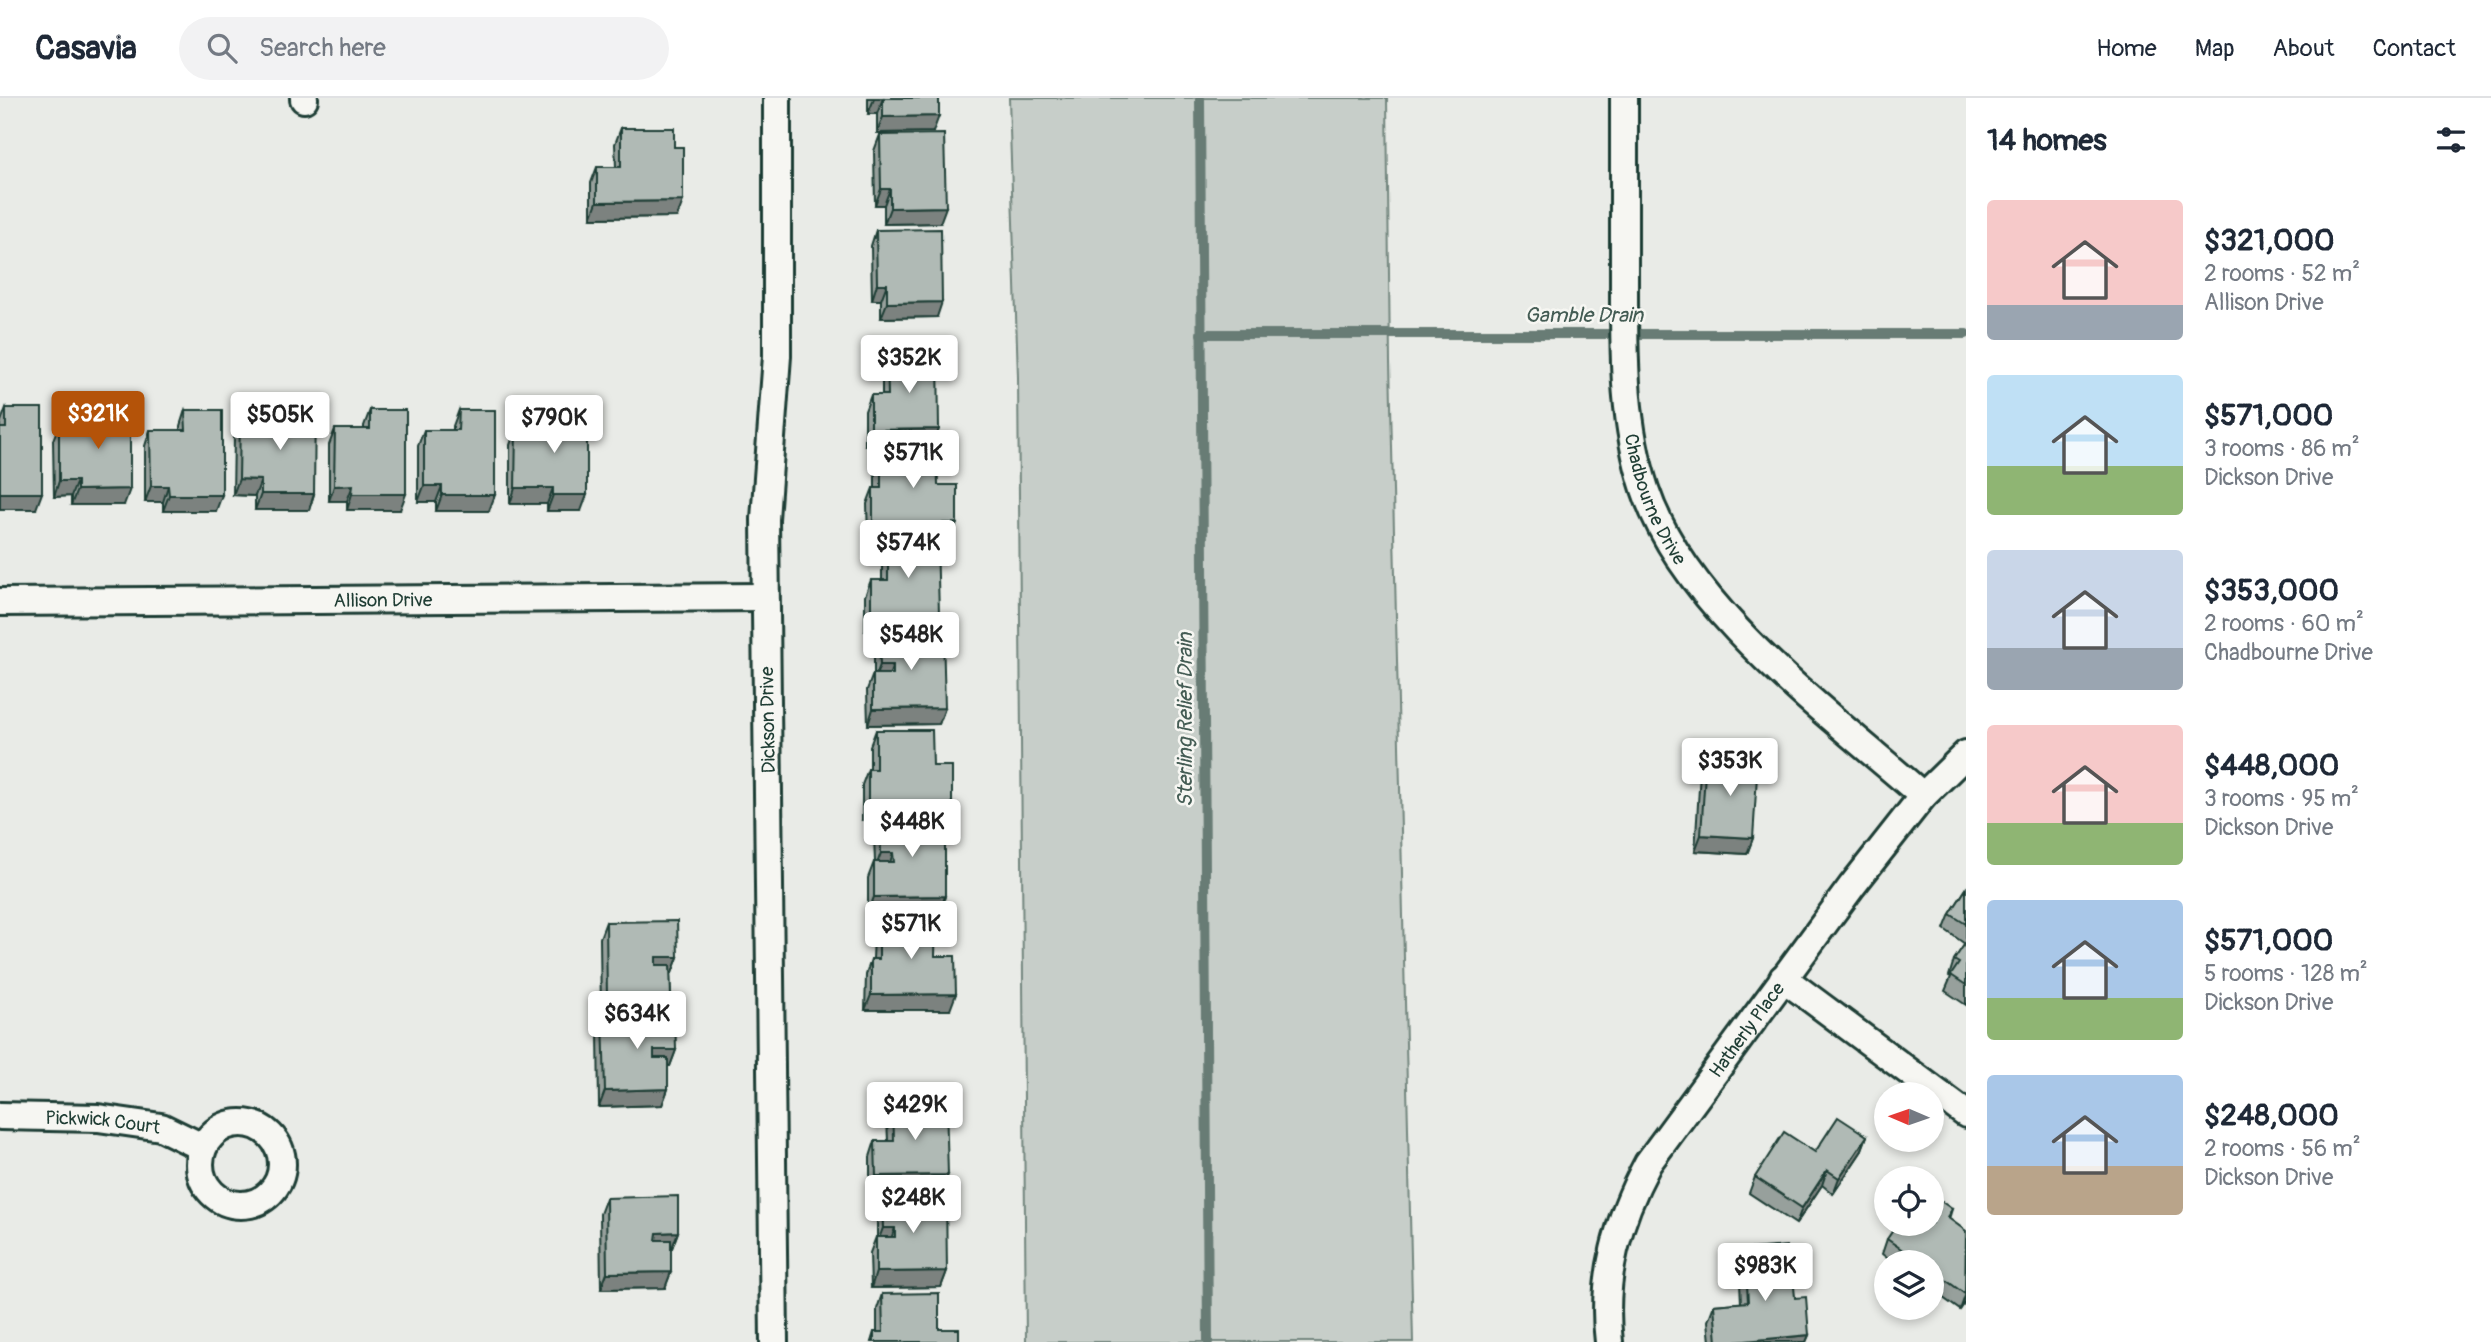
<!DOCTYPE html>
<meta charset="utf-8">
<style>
body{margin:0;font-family:Pangolin,sans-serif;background:#f2f2f3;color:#1f2937;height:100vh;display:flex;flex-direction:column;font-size:26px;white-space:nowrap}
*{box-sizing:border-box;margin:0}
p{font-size:23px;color:#747a83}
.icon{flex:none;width:38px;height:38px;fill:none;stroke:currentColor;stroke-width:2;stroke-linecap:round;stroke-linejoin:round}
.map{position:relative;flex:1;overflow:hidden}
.side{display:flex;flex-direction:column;background:#fff;width:525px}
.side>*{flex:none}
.needle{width:46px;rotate:272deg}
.fabs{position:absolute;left:1874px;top:984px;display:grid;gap:14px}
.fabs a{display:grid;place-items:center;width:70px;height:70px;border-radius:50%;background:#fff;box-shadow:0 4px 10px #0003;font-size:35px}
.price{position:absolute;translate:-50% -60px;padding:0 16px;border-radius:7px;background:#fff;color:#222;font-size:23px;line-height:46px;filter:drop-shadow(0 2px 4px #0008)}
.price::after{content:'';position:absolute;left:50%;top:42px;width:21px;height:16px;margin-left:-10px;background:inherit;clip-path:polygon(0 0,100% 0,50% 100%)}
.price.selected{background:#b45309;color:#fff}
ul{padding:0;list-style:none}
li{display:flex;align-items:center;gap:21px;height:175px;padding:0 21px}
li span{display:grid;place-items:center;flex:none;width:196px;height:140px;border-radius:7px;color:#555}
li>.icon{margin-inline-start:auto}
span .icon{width:84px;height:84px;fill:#fffc;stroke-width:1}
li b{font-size:30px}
h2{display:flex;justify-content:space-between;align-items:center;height:84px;padding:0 21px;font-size:30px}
header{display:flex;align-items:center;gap:42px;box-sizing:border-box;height:98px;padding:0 35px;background:#fff;border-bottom:2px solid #e0e1e3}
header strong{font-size:33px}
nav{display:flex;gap:38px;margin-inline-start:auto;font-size:24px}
.search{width:490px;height:63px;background:#f2f2f3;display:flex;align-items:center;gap:18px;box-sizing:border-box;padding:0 24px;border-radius:38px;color:#747a83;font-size:26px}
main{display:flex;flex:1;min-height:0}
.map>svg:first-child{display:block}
.green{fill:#c7cec9;stroke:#73867e;stroke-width:2}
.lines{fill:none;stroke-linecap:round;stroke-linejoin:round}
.stream{stroke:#687c75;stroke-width:10}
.street-casing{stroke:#1f3d34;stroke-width:32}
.street{stroke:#f6f6f2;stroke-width:26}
.wall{fill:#97a09c;stroke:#1f3d34;stroke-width:2}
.shaded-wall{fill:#7b827f;stroke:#1f3d34;stroke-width:2}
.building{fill:#b0bab5;stroke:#1f3d34;stroke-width:2}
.labels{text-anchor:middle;stroke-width:5;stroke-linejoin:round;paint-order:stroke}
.street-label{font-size:19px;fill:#1f3d34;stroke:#f6f6f2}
.water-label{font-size:21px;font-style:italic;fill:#445c54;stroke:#f6f6f2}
</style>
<header>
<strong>Casavia</strong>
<div class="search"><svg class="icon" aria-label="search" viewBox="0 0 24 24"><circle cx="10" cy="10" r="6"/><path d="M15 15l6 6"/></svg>Search here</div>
<nav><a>Home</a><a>Map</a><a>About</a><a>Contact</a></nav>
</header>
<main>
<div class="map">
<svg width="1966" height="1244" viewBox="0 0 1966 1244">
<rect width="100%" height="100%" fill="#e9ebe7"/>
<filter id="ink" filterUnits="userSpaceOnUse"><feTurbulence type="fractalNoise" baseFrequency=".0143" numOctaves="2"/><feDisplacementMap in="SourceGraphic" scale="14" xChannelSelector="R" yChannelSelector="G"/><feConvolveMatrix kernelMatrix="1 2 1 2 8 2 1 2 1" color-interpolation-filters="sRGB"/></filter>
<g filter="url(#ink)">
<polygon class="green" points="1009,0 1387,0 1390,264 1413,1244 1026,1244 1018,279"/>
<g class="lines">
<g class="stream">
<polyline points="1200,0 1208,1244"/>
<polyline points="1201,236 1966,236"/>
</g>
<g class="street-casing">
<g id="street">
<polyline points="304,0 304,1"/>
<path id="s1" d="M1624,0C1624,62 1624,124 1624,186C1624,255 1623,324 1645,391C1685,512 1830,616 1923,698"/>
<path id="s2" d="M0,504L765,499"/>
<polyline points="1783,880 1966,1016"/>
<path id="s3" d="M0,1018L98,1020L161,1029L202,1049"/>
<circle cx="241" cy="1066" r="41"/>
<polyline points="774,1244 765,421 777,258 777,0"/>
<path id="s4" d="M1609,1244C1601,1179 1618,1121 1648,1065L1852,788L1923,698L1966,656"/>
</g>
</g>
<use href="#street" class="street"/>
</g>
<g class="wall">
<polygon points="868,0 939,0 933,34 877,35 877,16 868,16"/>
<polygon points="621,30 677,119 591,120 591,85 597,69 616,69 615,46"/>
<polygon points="880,37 940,125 884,126 884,107 875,107 874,53"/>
<polygon points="876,132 937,219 881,220 881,202 872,202 871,148"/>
<polygon points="887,258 939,331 933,347 865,347 865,313 871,297 882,297 882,274"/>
<polygon points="94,307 124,407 71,407 71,398 54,399 53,342 59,327 88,327 88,323"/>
<polygon points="277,308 314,396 309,412 255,412 255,398 233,397 234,339 240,323 272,323"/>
<polygon points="6,310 36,411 0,411 0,326"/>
<polygon points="185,312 216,413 163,413 163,404 145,404 145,348 150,332 180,332 180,328"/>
<polygon points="370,312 400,412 347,412 347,403 329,403 329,347 335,331 364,331 364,328"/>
<polygon points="459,312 489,413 436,413 436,404 418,404 418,348 424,332 453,332 453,328"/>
<polygon points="550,312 581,413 547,413 547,406 510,406 510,347 516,331 544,331 544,328"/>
<polygon points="881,352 938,387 957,425 951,441 868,441 867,406 873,390 875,390 875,367"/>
<polygon points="888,443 933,531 865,533 865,498 871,482 882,482 882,459"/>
<polygon points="879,535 945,610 939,626 868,627 867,592 873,576 874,576 874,551"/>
<polygon points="876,632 933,668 952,706 947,722 945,722 945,798 940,814 868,815 868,780 874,764 875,764 874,738 880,722 892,722 862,722 862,687 868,671 870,671 870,648"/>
<polygon points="1706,659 1753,740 1747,756 1695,753 1700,674"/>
<polygon points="1966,791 1966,907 1945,893 1951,879 1949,878 1954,862 1965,846 1944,831 1950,816"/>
<polygon points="879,822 935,858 950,912 865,912 866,877 871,861 873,861 874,838"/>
<polygon points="606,824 678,859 672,875 670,875 671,899 665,915 601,916 600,840"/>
<polygon points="603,917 676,952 670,968 668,968 668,991 662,1007 599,1009 598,933"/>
<polygon points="893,1005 942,1093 870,1094 870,1059 875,1043 888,1043 887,1021"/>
<polygon points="1867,1038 1861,1054 1833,1096 1822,1087 1796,1126 1749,1095 1755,1079 1815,1054"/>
<polygon points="882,1098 947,1173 941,1189 871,1190 870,1155 876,1139 877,1139 877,1114"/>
<polygon points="606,1100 678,1134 672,1150 671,1150 671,1174 665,1190 601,1191 600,1116"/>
<polygon points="1952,1111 1949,1121 1966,1133 1966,1203 1960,1212 1932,1192 1932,1164 1892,1164 1882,1156 1887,1141"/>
<polygon points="1752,1151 1788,1165 1795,1200 1809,1237 1806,1244 1710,1244 1708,1223 1714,1207 1741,1205 1740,1185"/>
<polygon points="882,1196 939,1231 959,1244 871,1244 874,1234 877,1234 877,1211"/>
</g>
<g class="shaded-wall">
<polygon points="883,0 877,16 868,16 874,1"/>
<polygon points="939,18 933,34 877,35 883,19"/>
<polygon points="881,91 890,91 884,107 875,107"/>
<polygon points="683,103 677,119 591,120 597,104"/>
<polygon points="946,109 940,125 884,126 890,110"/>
<polygon points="877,186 887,186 881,202 872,202"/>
<polygon points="942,204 937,219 881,220 887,205"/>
<polygon points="939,331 933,347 865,347 871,332"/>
<polygon points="239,381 261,382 255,398 233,397"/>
<polygon points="59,383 77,383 71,398 54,399"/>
<polygon points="353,387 347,403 329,403 334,388"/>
<polygon points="151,388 168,388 163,404 145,404"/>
<polygon points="424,388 442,388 436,404 418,404"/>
<polygon points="515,390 553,390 547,406 510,406"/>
<polygon points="130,391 124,407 71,407 77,392"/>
<polygon points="0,395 42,395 36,411 0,411"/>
<polygon points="261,396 314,396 309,412 255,412"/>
<polygon points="352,396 406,396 400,412 347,412"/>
<polygon points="169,397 222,397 216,413 163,413"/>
<polygon points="442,397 495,397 489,413 436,413"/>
<polygon points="553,397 587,397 581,413 547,413"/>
<polygon points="957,425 951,441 868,441 873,426"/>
<polygon points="939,516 933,531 865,533 871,517"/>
<polygon points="880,567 893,567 887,583 874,583"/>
<polygon points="945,610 939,626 868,627 873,611"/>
<polygon points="868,706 952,706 947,722 862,722"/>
<polygon points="1701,737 1753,740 1747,756 1695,753"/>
<polygon points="881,755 893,755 888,771 875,771"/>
<polygon points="945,798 940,814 868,815 874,799"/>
<polygon points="656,859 678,859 672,875 650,875"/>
<polygon points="956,896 950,912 865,912 871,897"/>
<polygon points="671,899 665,915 601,916 607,900"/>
<polygon points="654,952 676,952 670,968 648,968"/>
<polygon points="668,991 662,1007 599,1009 605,993"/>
<polygon points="1867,1038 1861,1054 1833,1096 1839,1080"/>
<polygon points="1827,1072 1822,1087 1796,1126 1802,1110"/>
<polygon points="948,1077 942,1093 870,1094 876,1078"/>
<polygon points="883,1130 895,1130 889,1146 877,1146"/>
<polygon points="678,1134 672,1150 651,1151 657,1135"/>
<polygon points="947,1173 941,1189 871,1190 876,1174"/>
<polygon points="671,1174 665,1190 601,1191 607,1175"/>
<polygon points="1966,1195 1966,1203 1960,1212"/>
<polygon points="1809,1237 1806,1244 1734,1244"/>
</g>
<g class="building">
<polygon points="874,0 939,0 939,18 883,19 883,0"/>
<polygon points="621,30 674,30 674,49 683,49 683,103 597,104 597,69 621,69"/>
<polygon points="944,36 946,109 890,110 890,91 881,91 880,37"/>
<polygon points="941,131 942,204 887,205 887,186 877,186 876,132"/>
<polygon points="938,257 939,331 871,332 871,297 888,297 887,258"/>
<polygon points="94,307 130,307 130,391 77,392 77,383 59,383 59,327 94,327"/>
<polygon points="277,308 315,308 314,396 261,396 261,382 239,381 240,323 277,323"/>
<polygon points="6,310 42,310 42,395 0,395 0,330 6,330"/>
<polygon points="185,312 222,312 222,397 169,397 168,388 151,388 150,332 186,332"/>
<polygon points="370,312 406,312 406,396 352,396 353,387 334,388 335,331 370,331"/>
<polygon points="459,312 495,312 495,397 442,397 442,388 424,388 424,332 458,332"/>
<polygon points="550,312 587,312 587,397 553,397 553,390 515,390 516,331 551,331"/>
<polygon points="937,351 938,387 957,387 957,425 873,426 873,390 881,390 881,352"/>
<polygon points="937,442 939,516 871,517 871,482 888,482 888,443"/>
<polygon points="943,534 945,610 873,611 873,576 893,576 893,567 880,567 879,535"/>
<polygon points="876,632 932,632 933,668 952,668 952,706 868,706 868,671 876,671"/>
<polygon points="1706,659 1758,662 1753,740 1701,737"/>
<polygon points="945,721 945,798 874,799 874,764 894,764 893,755 881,755 880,722"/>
<polygon points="1966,791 1966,826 1950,816"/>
<polygon points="879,822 936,822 935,858 955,858 956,896 871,897 871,861 879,861"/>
<polygon points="677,823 678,859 656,859 656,867 670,867 671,899 607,900 606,824"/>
<polygon points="1966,844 1966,887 1951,877 1959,865 1954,862"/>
<polygon points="675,916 676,952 654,952 654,960 668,960 668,991 605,993 603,917"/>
<polygon points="946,1004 948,1077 876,1078 875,1043 894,1043 893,1005"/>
<polygon points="1838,1019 1867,1038 1839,1080 1827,1072 1802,1110 1755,1079 1784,1034 1815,1054"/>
<polygon points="946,1097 947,1173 876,1174 876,1139 895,1139 895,1130 883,1130 882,1098"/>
<polygon points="1932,1097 1952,1111 1947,1119 1966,1133 1965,1196 1932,1172 1932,1164 1920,1164 1887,1141 1898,1125 1932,1125"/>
<polygon points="678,1098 678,1134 657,1135 656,1142 671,1142 671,1174 607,1175 606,1100"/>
<polygon points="1786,1148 1788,1165 1792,1165 1795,1200 1806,1199 1809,1237 1734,1244 1717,1244 1714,1207 1748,1204 1746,1169 1753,1168 1752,1151"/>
<polygon points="939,1195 939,1231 959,1231 959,1244 874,1244 874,1234 883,1234 882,1196"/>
</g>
</g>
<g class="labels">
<g class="street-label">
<text dy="7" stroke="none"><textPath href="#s1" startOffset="406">Chadbourne Drive</textPath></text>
<text dy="7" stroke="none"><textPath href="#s2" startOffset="383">Allison Drive</textPath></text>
<text transform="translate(767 622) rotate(-91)" y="7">Dickson Drive</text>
<text dy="7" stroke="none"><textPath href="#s4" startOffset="352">Hatherly Place</textPath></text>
<text dy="7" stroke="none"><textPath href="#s3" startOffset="103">Pickwick Court</textPath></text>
</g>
<g class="water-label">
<text x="1584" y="224">Gamble Drain</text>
<text transform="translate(1185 622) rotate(-90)" y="7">Sterling Relief Drain</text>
</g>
</g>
</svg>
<div class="fabs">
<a><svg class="needle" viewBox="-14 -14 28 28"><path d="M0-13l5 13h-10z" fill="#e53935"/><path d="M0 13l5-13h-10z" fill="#747a83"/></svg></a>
<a><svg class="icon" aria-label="locate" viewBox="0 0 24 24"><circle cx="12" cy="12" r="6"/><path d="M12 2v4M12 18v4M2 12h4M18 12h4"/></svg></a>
<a><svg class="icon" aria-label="layers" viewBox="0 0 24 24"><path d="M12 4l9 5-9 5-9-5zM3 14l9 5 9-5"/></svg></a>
</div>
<b class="price" style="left:909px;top:297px">$352K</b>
<b class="price selected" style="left:98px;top:353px">$321K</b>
<b class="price" style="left:280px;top:354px">$505K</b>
<b class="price" style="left:554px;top:357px">$790K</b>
<b class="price" style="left:913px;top:392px">$571K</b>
<b class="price" style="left:908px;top:482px">$574K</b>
<b class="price" style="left:911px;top:574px">$548K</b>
<b class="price" style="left:1730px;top:700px">$353K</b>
<b class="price" style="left:912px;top:761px">$448K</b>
<b class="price" style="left:911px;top:863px">$571K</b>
<b class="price" style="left:637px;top:953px">$634K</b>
<b class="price" style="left:915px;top:1044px">$429K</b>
<b class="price" style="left:913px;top:1137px">$248K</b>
<b class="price" style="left:1765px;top:1205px">$983K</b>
</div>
<section class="side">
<h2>14 homes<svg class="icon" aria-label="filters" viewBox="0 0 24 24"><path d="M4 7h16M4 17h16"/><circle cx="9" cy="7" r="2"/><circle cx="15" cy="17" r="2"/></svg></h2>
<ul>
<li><span style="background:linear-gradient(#f6c9c9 75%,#9aa5b1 0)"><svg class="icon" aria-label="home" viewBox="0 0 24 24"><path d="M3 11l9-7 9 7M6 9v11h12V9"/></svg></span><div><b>$321,000</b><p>2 rooms · 52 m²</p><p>Allison Drive</p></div></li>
<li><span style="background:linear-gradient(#bfe0f5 65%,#8fb573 0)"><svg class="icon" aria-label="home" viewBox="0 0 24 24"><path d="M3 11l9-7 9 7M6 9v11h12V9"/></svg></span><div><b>$571,000</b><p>3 rooms · 86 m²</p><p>Dickson Drive</p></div></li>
<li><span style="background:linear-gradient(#c9d6e8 70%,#9aa5b1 0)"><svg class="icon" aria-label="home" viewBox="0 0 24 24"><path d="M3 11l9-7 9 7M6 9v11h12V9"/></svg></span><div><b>$353,000</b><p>2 rooms · 60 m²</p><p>Chadbourne Drive</p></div></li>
<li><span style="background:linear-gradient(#f6c9c9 70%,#8fb573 0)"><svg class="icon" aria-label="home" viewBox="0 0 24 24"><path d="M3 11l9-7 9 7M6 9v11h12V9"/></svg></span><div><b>$448,000</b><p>3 rooms · 95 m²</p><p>Dickson Drive</p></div></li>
<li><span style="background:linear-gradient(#a9c7e8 70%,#8fb573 0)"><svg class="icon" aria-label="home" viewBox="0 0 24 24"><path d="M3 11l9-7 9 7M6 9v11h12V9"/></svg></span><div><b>$571,000</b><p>5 rooms · 128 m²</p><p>Dickson Drive</p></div></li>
<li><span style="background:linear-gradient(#a9c7e8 65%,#b9a48a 0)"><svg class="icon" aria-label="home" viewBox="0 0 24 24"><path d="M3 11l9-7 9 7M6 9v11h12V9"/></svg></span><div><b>$248,000</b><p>2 rooms · 56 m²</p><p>Dickson Drive</p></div></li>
</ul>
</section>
</main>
